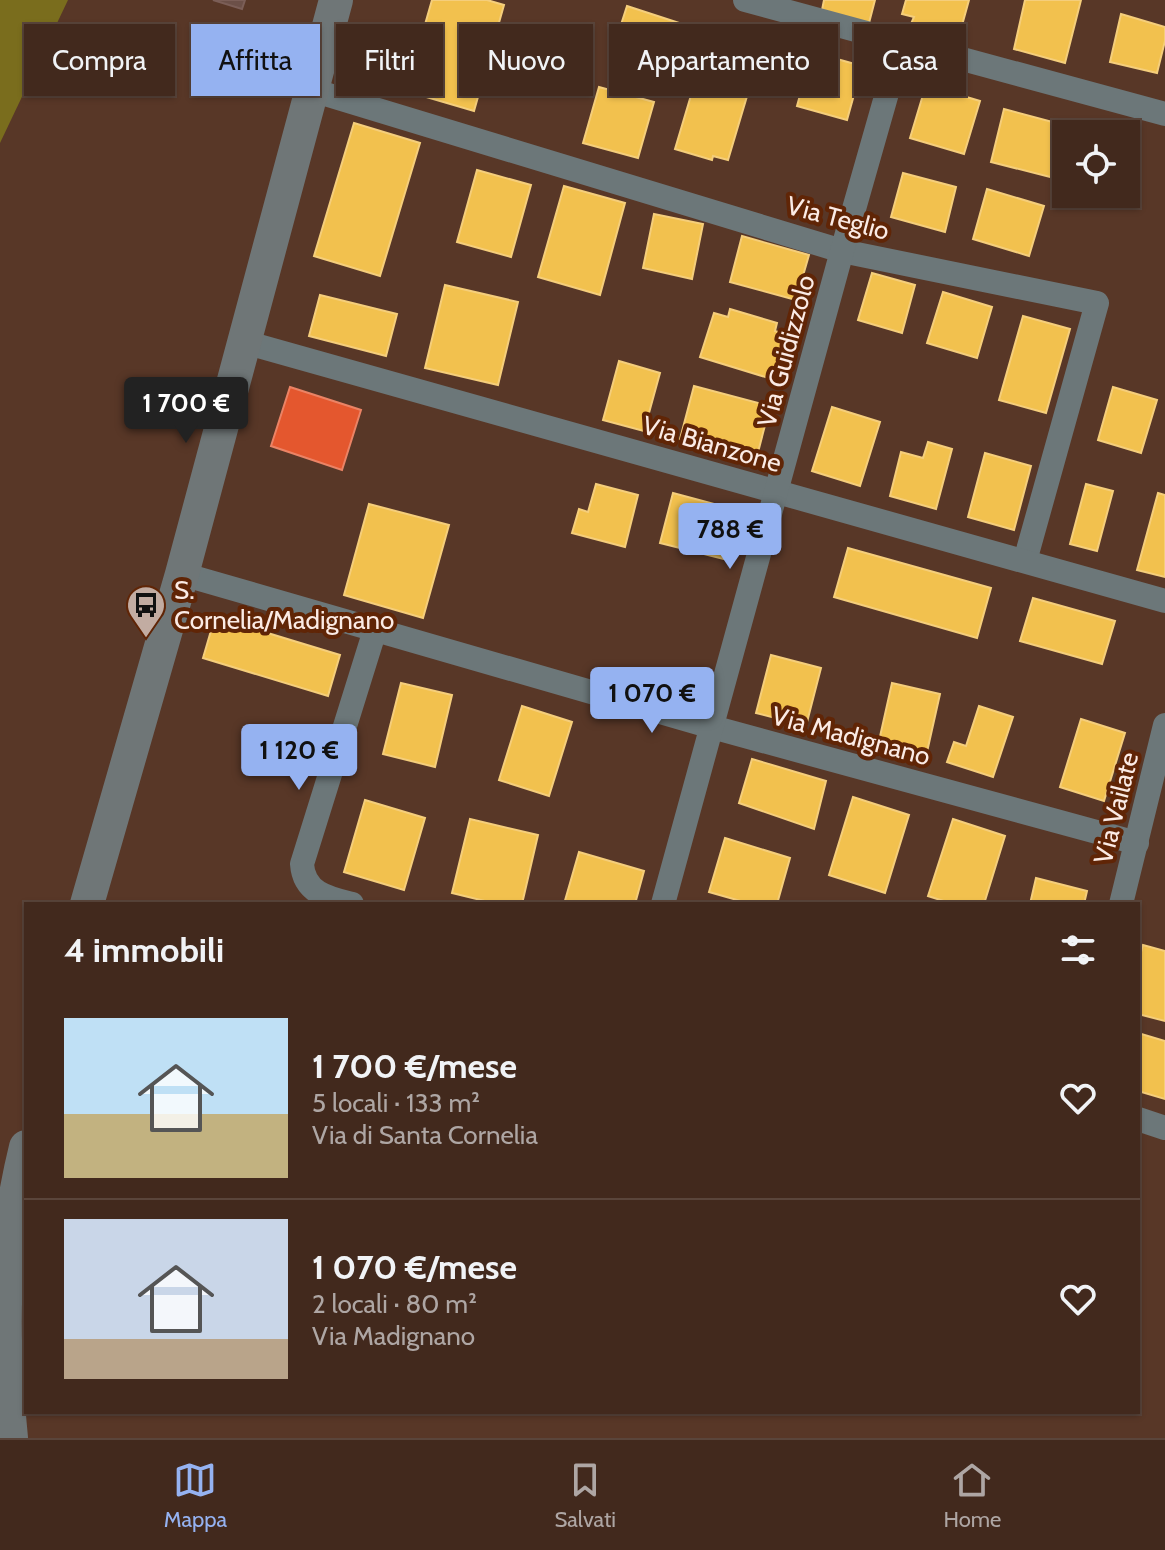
<!DOCTYPE html>
<html lang="it">
<meta charset="utf-8">
<style>
body{margin:0;font-family:Cabin,sans-serif;background:#493126;color:#f1f3f6;height:100vh;display:flex;flex-direction:column;font-size:30px;white-space:nowrap}
*{box-sizing:border-box;margin:0}
p{font-size:26px;color:#aea6a4}
.icon{flex:none;width:44px;height:44px;fill:none;stroke:currentColor;stroke-width:2;stroke-linecap:round;stroke-linejoin:round}
.map{position:relative;flex:1;overflow:hidden}
.sheet{position:absolute;left:24px;top:902px;width:1116px;height:512px;display:flex;flex-direction:column;background:#42291d;border-radius:0px;box-shadow:0 2px 6px #0004,0 0 0 2px #5a453b}
.sheet>*{flex:none}
.banner{position:absolute;left:24px;top:24px;width:1118px;height:72px;display:flex;gap:16px}
.tools{position:absolute;left:1052px;top:120px;display:grid;gap:16px}
.tools a{display:grid;place-items:center;width:88px;height:88px;border-radius:0px;background:#42291d;box-shadow:0 2px 6px #0004,0 0 0 2px #5a453b;font-size:40px}
.price{position:absolute;translate:-50% -68px;padding:0 18px;border-radius:8px;background:#95b2f1;color:#111;font-size:26px;line-height:52px;filter:drop-shadow(0 2px 4px #0008)}
.price::after{content:'';position:absolute;left:50%;top:48px;width:24px;height:18px;margin-left:-12px;background:inherit;clip-path:polygon(0 0,100% 0,50% 100%)}
.price.on{background:#222;color:#fff}
ul{padding:0;list-style:none}
li{display:flex;align-items:center;gap:24px;height:200px;padding:0 40px}
li+li{border-top:2px solid #5a453b}
li span{display:grid;place-items:center;flex:none;width:224px;height:160px;border-radius:0px;color:#555}
li>.icon{margin-inline-start:auto}
span .icon{width:96px;height:96px;fill:#fffc;stroke-width:1}
li b{font-size:34px}
h2{display:flex;justify-content:space-between;align-items:center;height:96px;padding:0 40px;font-size:34px}
.chip{padding:0 28px;border-radius:0px;background:#42291d;box-shadow:0 2px 6px #0004,0 0 0 2px #5a453b;font-size:28px;line-height:72px}
.chip.on{background:#95b2f1;color:#111}
.dock{display:flex;justify-content:space-around;align-items:center;height:112px;border-top:2px solid #5a453b;background:#42291d;font-size:22px;color:#aea6a4}
.dock a{display:grid;justify-items:center;gap:4px}
.dock .on{color:#95b2f1}
.map>svg:first-child{display:block}
.forest{fill:#7a6d1d}
.homes{fill:#f2c14e;stroke:#f5ce7b;stroke-width:2}
.shops{fill:#e4572e;stroke:#eb8365;stroke-width:2}
.building{fill:#6c5048;stroke:#7b5e57;stroke-width:2}
.lines{fill:none;stroke-linecap:round;stroke-linejoin:round}
.street{stroke:#6c7779;stroke-width:24}
.secondary{stroke:#6f7677;stroke-width:34}
.labels{text-anchor:middle;stroke-width:8;stroke-linejoin:round;paint-order:stroke}
.street-label{font-size:26px;fill:#fbebe5;stroke:#602506}
.poi-label{font-size:26px;fill:#fbebe5;stroke:#602506;text-anchor:start}
</style>
<div class="map">
<svg width="1165" height="1438" viewBox="0 0 1165 1438">
<rect width="100%" height="100%" fill="#583727"/>
<polygon class="forest" points="0,0 68,0 0,143"/>
<g class="homes">
<polygon points="432,0 487,0 504,5 474,111 406,91"/>
<polygon points="824,0 875,0 869,23 822,10"/>
<polygon points="906,0 969,0 956,47 907,33 914,17 902,14"/>
<polygon points="1025,0 1081,0 1065,63 1014,49"/>
<polygon points="627,6 679,23 662,79 609,62"/>
<polygon points="1121,14 1165,27 1165,41 1157,73 1110,62"/>
<polygon points="709,35 741,44 739,50 759,56 728,160 713,156 712,160 675,149"/>
<polygon points="812,52 862,66 847,120 797,106"/>
<polygon points="926,85 980,101 964,154 910,138"/>
<polygon points="599,87 654,102 638,158 583,143"/>
<polygon points="1004,109 1075,128 1074,134 1066,134 1066,164 1062,180 991,162"/>
<polygon points="354,123 420,143 380,276 314,256"/>
<polygon points="477,170 531,185 511,257 457,242"/>
<polygon points="903,173 956,187 945,232 891,217"/>
<polygon points="564,186 625,203 600,295 538,277"/>
<polygon points="987,189 1044,206 1029,256 973,239"/>
<polygon points="654,214 703,224 692,279 643,268"/>
<polygon points="742,236 809,255 796,300 730,282"/>
<polygon points="872,273 915,285 902,333 858,320"/>
<polygon points="445,285 518,302 498,385 425,368"/>
<polygon points="943,292 992,307 977,358 927,343"/>
<polygon points="320,295 397,314 386,356 309,336"/>
<polygon points="730,309 777,323 775,331 788,335 775,380 700,357 714,313 728,317"/>
<polygon points="1023,316 1070,329 1046,413 999,400"/>
<polygon points="619,361 660,373 644,431 603,420"/>
<polygon points="694,386 770,406 756,460 680,439"/>
<polygon points="1113,387 1157,400 1141,453 1098,440"/>
<polygon points="832,407 880,422 860,486 812,471"/>
<polygon points="928,442 952,449 936,509 890,496 901,452 923,458"/>
<polygon points="985,453 1031,466 1014,530 968,517"/>
<polygon points="596,484 638,495 625,547 572,533 579,509 588,512"/>
<polygon points="1086,484 1113,491 1097,551 1070,544"/>
<polygon points="673,493 744,512 732,561 660,543"/>
<polygon points="1158,493 1165,495 1165,577 1137,570"/>
<polygon points="369,504 449,525 423,618 344,595"/>
<polygon points="848,548 991,588 977,638 834,597"/>
<polygon points="1033,598 1115,621 1102,664 1020,641"/>
<polygon points="215,617 340,655 328,696 203,658"/>
<polygon points="771,655 821,668 806,726 756,713"/>
<polygon points="401,683 452,695 435,767 383,754"/>
<polygon points="892,683 940,694 927,752 879,741"/>
<polygon points="522,706 572,722 549,796 499,780"/>
<polygon points="979,706 1013,717 993,777 947,762 954,742 966,746"/>
<polygon points="1081,719 1125,733 1104,801 1060,787"/>
<polygon points="752,759 826,781 814,829 739,803"/>
<polygon points="853,797 909,815 885,893 829,875"/>
<polygon points="365,800 425,818 404,890 344,872"/>
<polygon points="470,819 538,835 522,904 497,904 452,893"/>
<polygon points="953,819 1005,836 984,904 953,904 928,896"/>
<polygon points="725,838 790,858 777,904 751,904 709,892"/>
<polygon points="579,852 644,871 635,904 564,904"/>
<polygon points="1036,878 1087,891 1084,904 1030,904"/>
<polygon points="1143,945 1165,951 1165,1021 1138,1014 1138,963"/>
<polygon points="1138,1033 1165,1041 1165,1099 1138,1091"/>
</g>
<polygon class="shops" points="290,387 361,410 342,470 271,446"/>
<polygon class="building" points="213,0 245,0 242,9"/>
<g class="lines">
<g class="street">
<polyline points="745,0 1165,114"/>
<polyline points="312,90 842,251 1097,303 1025,561"/>
<polyline points="244,342 1165,601"/>
<polyline points="182,574 712,727 1137,843"/>
<path d="M352,904C328,898 304,893 302,864L375,630"/>
<polyline points="663,904 842,251 901,44"/>
<polyline points="1121,904 1165,725"/>
<polyline points="1138,1119 1165,1128"/>
</g>
<g class="secondary">
<polyline points="87,904 182,574 336,0"/>
<path d="M11,1438C1,1334 1,1249 26,1147"/>
</g>
</g>
<defs>
<g id="bus-pin" transform="scale(2)"><path d="M0 17L-7.5 6A9.5 9.5 0 1 1 7.5 6Z" fill="#c2aca2" stroke="#602506"/><path d="M-5-6H5V4H4V6H2V4H-2V6H-4V4H-5ZM-3.5-4V0h7V-4ZM-3.5 1.2v1.5H-2V1.2ZM2 1.2v1.5H3.5V1.2Z" fill="#111"/></g>
</defs>
<g fill-rule="evenodd">
<use href="#bus-pin" x="146" y="605"/>
</g>
<g class="labels">
<g class="street-label">
<text transform="translate(838 218) rotate(15)" y="9">Via Teglio</text>
<text transform="translate(786 351) rotate(-75)" y="9">Via Guidizzolo</text>
<text transform="translate(712 444) rotate(16)" y="9">Via Bianzone</text>
<text transform="translate(851 736) rotate(15)" y="9">Via Madignano</text>
<text transform="translate(1116 808) rotate(-76)" y="9">Via Vailate</text>
</g>
<g class="poi-label">
<text x="174" y="599">S.<tspan x="174" dy="30">Cornelia/Madignano</tspan></text>
</g>
</g>
</svg>
<div class="tools">
<a><svg class="icon" aria-label="locate" viewBox="0 0 24 24"><circle cx="12" cy="12" r="6"/><path d="M12 2v4M12 18v4M2 12h4M18 12h4"/></svg></a>
</div>
<b class="price on" style="left:186px;top:445px">1 700 €</b>
<b class="price" style="left:730px;top:571px">788 €</b>
<b class="price" style="left:652px;top:735px">1 070 €</b>
<b class="price" style="left:299px;top:792px">1 120 €</b>
<div class="banner">
<a class="chip">Compra</a>
<a class="chip on">Affitta</a>
<a class="chip">Filtri</a>
<a class="chip">Nuovo</a>
<a class="chip">Appartamento</a>
<a class="chip">Casa</a>
</div>
<section class="sheet">
<h2>4 immobili<svg class="icon" aria-label="filters" viewBox="0 0 24 24"><path d="M4 7h16M4 17h16"/><circle cx="9" cy="7" r="2"/><circle cx="15" cy="17" r="2"/></svg></h2>
<ul>
<li><span style="background:linear-gradient(#bfe0f5 60%,#c2b280 0)"><svg class="icon" aria-label="home" viewBox="0 0 24 24"><path d="M3 11l9-7 9 7M6 9v11h12V9"/></svg></span><div><b>1 700 €/mese</b><p>5 locali · 133 m²</p><p>Via di Santa Cornelia</p></div><svg class="icon" aria-label="heart" viewBox="0 0 24 24"><path d="M12 20l-8-8c-3-5 5-10 8-4 3-6 11-1 8 4z"/></svg></li>
<li><span style="background:linear-gradient(#c9d6e8 75%,#b9a48a 0)"><svg class="icon" aria-label="home" viewBox="0 0 24 24"><path d="M3 11l9-7 9 7M6 9v11h12V9"/></svg></span><div><b>1 070 €/mese</b><p>2 locali · 80 m²</p><p>Via Madignano</p></div><svg class="icon" aria-label="heart" viewBox="0 0 24 24"><path d="M12 20l-8-8c-3-5 5-10 8-4 3-6 11-1 8 4z"/></svg></li>
</ul>
</section>
</div>
<nav class="dock">
<a class="on"><svg class="icon" aria-label="map" viewBox="0 0 24 24"><path d="M3 6l6-2 6 2 6-2v14l-6 2-6-2-6 2zM9 4v14M15 6v14"/></svg>Mappa</a>
<a><svg class="icon" aria-label="saved" viewBox="0 0 24 24"><path d="M7 4h10v16l-5-4-5 4z"/></svg>Salvati</a>
<a><svg class="icon" aria-label="home" viewBox="0 0 24 24"><path d="M3 11l9-7 9 7M6 9v11h12V9"/></svg>Home</a>
</nav>
